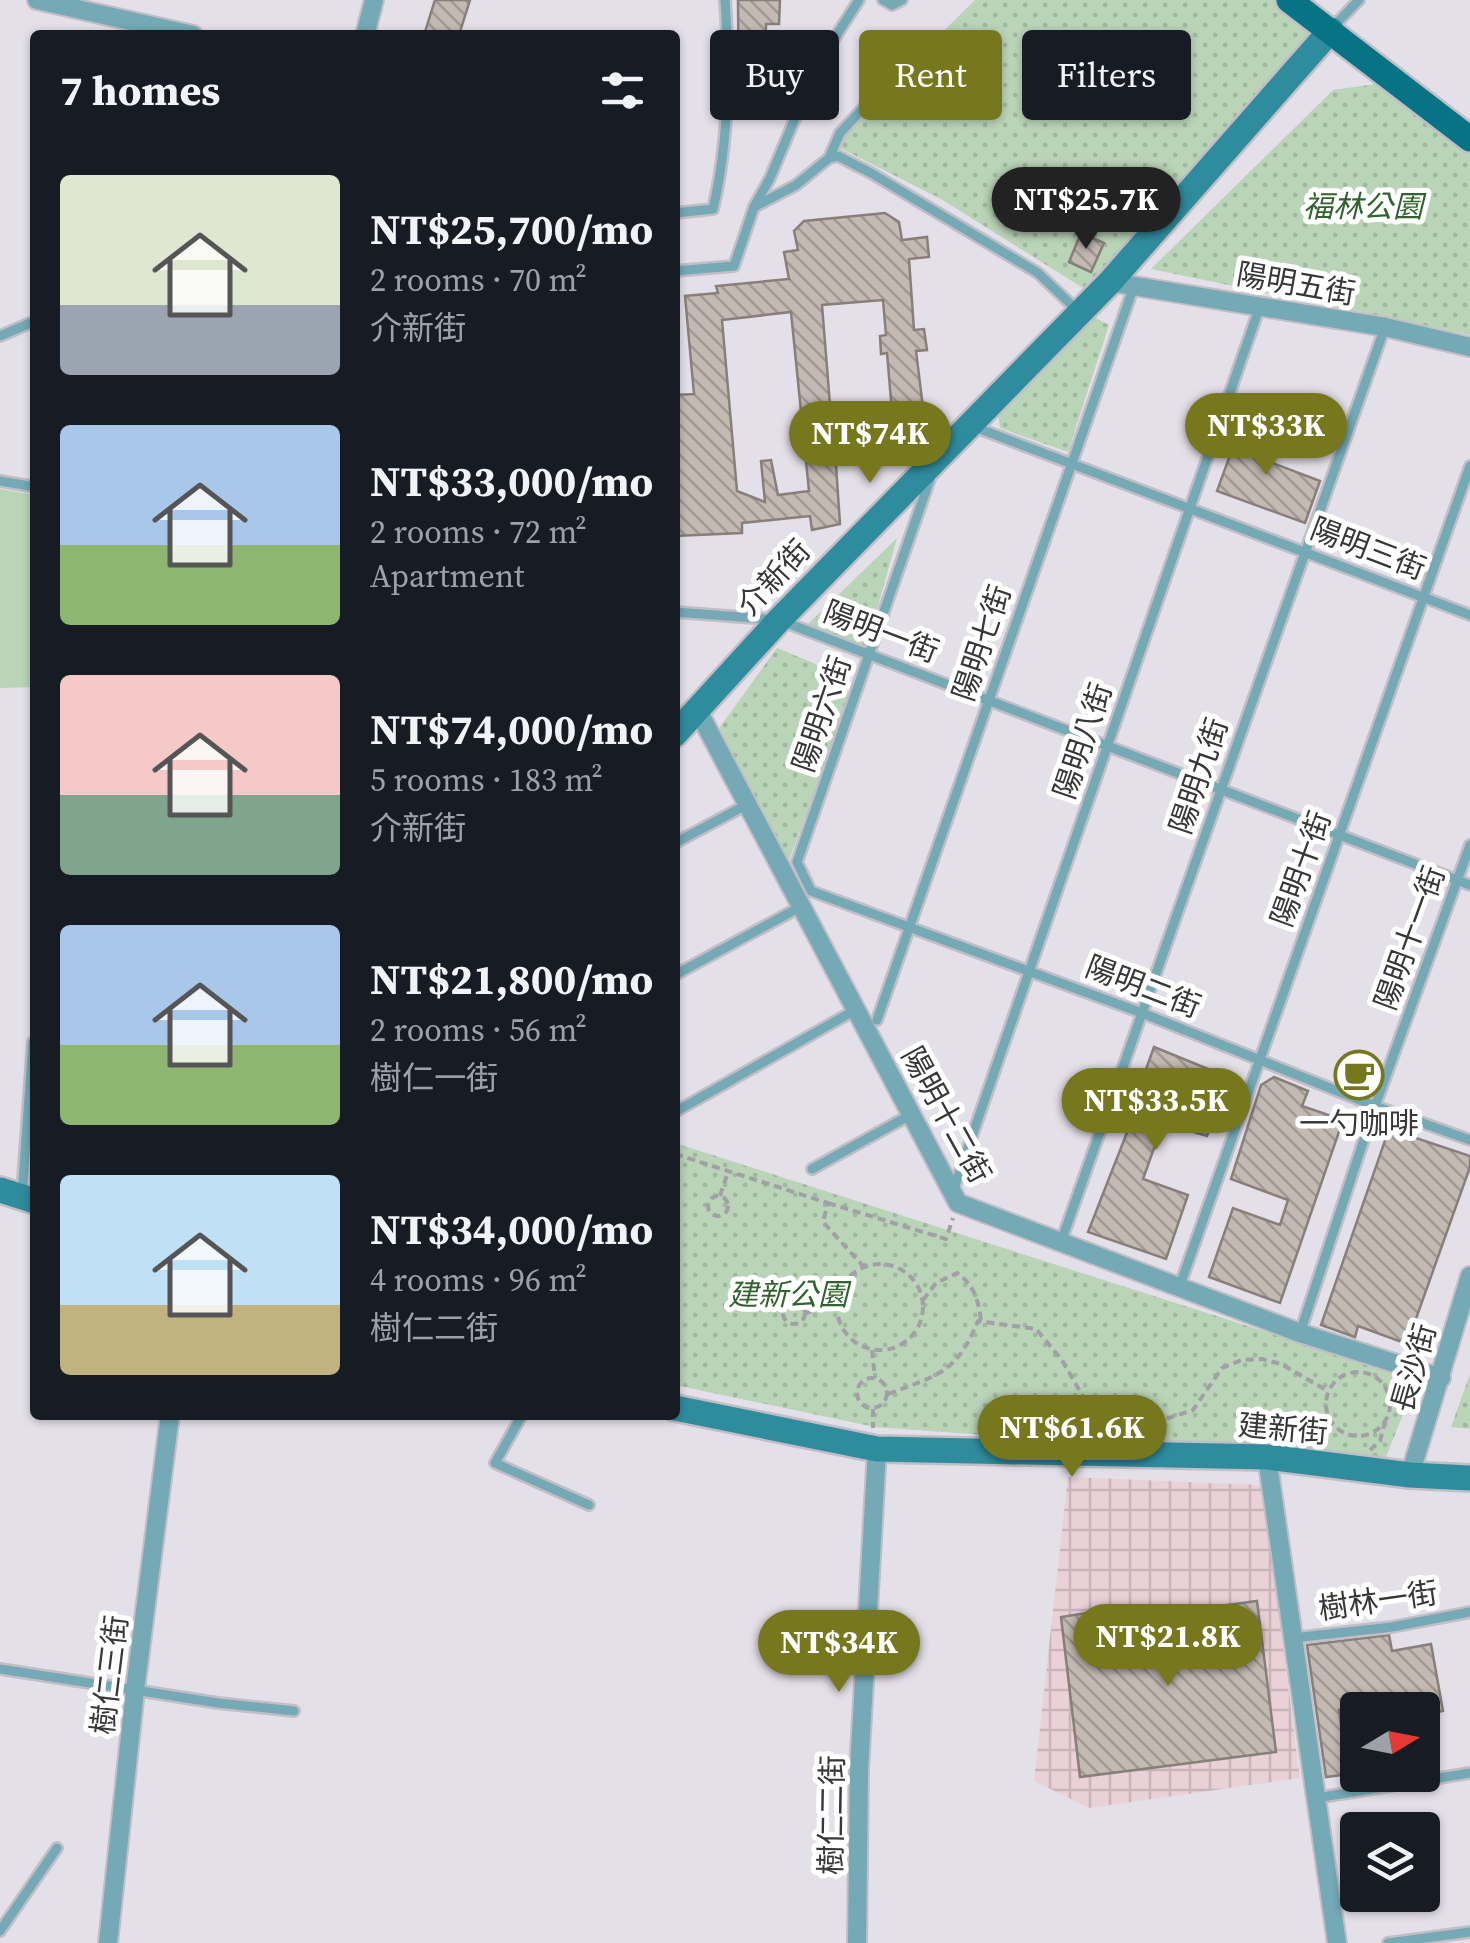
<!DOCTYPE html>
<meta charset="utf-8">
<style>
body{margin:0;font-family:"Source Serif 4","Noto Sans TC",serif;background:#242831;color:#f1f3f6;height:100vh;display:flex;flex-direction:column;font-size:38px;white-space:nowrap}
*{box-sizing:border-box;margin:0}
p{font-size:32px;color:#9ea1a6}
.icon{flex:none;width:55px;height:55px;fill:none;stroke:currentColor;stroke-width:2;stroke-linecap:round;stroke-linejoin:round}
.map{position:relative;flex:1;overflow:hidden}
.panel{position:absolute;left:30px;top:30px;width:650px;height:1390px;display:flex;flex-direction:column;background:#171b24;border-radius:10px;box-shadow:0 2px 8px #0004}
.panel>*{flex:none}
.guide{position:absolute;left:710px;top:30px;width:610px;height:90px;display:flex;gap:20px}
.needle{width:65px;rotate:80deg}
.fabs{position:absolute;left:1340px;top:1692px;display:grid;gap:20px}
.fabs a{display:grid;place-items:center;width:100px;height:100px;border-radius:10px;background:#171b24;box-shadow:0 2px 8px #0004;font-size:50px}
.price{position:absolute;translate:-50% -85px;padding:0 22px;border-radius:35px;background:#77771e;color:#fff;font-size:32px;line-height:65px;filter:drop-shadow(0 2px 5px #0008)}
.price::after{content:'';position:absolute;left:50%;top:60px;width:30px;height:22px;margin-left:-15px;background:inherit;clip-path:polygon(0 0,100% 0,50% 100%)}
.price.current{background:#222;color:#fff}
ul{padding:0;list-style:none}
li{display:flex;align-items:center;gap:30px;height:250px;padding:0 30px}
li span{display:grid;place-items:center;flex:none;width:280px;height:200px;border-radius:10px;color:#555}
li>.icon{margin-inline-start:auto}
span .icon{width:120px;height:120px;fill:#fffc;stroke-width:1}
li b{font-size:42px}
h2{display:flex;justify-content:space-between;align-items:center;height:120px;padding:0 30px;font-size:42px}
.chip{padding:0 35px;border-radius:10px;background:#171b24;box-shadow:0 2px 8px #0004;font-size:35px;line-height:90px}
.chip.current{background:#77771e;color:#fff}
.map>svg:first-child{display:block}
.industrial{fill:url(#industrial-grid)}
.grass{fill:#bad4b8}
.park{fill:url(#park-dots)}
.building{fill:url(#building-back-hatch);stroke:#887f7a;stroke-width:2.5;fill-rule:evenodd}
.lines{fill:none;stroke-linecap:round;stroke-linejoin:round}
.lane-casing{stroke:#c1bec6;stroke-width:14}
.street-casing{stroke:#c1bec6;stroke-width:22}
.secondary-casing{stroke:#c1bec6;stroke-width:30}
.primary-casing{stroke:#c1bec6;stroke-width:30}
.path{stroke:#a2a0a6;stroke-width:4;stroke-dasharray:8 5;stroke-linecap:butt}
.lane{stroke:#74a9b5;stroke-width:9}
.street{stroke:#74a9b5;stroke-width:18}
.secondary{stroke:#2f8c9e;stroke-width:25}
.primary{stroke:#067485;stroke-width:25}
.labels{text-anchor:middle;stroke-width:10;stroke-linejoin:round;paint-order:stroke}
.park-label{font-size:30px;font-style:italic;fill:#30632d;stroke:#fff}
.street-label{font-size:30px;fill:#373639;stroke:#fff}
.poi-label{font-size:30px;fill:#373639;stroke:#fff}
</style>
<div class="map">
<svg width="1470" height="1943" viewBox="0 0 1470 1943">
<defs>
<pattern id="industrial-grid" width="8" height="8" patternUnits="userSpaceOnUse" patternTransform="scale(2.5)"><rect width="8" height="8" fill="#ead1d8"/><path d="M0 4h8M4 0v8" fill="none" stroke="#c9b4ba"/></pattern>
<pattern id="park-dots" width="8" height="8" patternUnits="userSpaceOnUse" patternTransform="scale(2.5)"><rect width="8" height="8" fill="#bad4b8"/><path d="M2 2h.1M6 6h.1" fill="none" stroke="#a0b79f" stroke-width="1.8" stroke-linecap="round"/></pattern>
<pattern id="building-back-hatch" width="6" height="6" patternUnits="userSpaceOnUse" patternTransform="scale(2.5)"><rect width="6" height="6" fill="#c4bab4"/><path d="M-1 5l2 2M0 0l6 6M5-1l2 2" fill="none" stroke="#a09893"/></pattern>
</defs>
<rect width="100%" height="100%" fill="#e4e0e9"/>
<polygon class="industrial" points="1068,1477 1262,1485 1300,1778 1089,1808 1034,1781"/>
<polygon class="grass" points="0,489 35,495 35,687 0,688"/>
<g class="park">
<polygon points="975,0 1276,0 1330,39 1083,288 941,199 830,143"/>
<polygon points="1383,83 1470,149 1470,335 1151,269 1333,90"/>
<polygon points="1092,316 1109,325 1068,452 1000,428 998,413"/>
<polygon points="897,538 865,652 803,629"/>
<polygon points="777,648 835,672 850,696 788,863 715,734"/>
<polygon points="675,1143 1417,1380 1383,1464 875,1427 675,1385"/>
<polygon points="1470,1374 1470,1429 1451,1427"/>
</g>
<g class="building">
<polygon points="435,0 470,0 459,35 424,35"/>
<polygon points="738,0 780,0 779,24 766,24 765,79 752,79 753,113 739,113"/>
<path d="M885,213L899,222L902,240L927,237L929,257L909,259L914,330L924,329L927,350L916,351L926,432H913L893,459L836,465L840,524L812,530L810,516L742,523V533L675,536V395L694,394L685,296L718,293L716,286L789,279L784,252L798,250L794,231L804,221ZM883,300L886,335L880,336L881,354L887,353L893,424L832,430L822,305ZM791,312L809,491L778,495L771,460L761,461L765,502L737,491L722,320Z"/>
<polygon points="1081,233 1104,243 1091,272 1069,262"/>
<polygon points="1242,422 1271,433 1262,459 1320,481 1305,523 1217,491"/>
<polygon points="1154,1047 1228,1077 1207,1136 1163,1123 1143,1179 1188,1195 1166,1259 1088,1232 1135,1112 1131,1111"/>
<polygon points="1274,1077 1308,1091 1302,1106 1343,1120 1280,1303 1209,1277 1233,1208 1280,1225 1288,1200 1231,1179 1261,1085"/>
<polygon points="1389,1129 1470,1156 1470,1167 1407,1344 1358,1326 1355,1337 1321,1325"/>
<polygon points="1257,1601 1276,1752 1080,1777 1061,1617 1087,1613 1089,1624"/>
<polygon points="1389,1635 1392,1651 1431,1644 1443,1711 1422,1715 1422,1710 1339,1710 1343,1740 1358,1738 1358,1773 1326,1777 1307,1645"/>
</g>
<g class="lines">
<g class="lane-casing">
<g id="lane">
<polyline points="883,0 892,5 902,0"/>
<polyline points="1333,27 1359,0"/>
<polyline points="829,158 840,133 910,58"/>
<polyline points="754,207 796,185 829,158 838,156 871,173 1038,273 1079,312"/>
<path d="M675,213L713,209C729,141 730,70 725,0"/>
<polyline points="675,271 734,266 754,207 770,178 818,64 859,0"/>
<polyline points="0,336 35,321"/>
<polyline points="972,426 1470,615"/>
<polyline points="930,479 797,862 811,891 1142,1013 1375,1106 1470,1140"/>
<polyline points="0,481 35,487"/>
<polyline points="675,612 779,620 1470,885"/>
<polyline points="675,843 748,804"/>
<polyline points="675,975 800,907"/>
<polyline points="877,1020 1134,286"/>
<polyline points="675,1112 857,1009"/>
<polyline points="812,1169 912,1114"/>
<polyline points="953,1191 1260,306"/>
<polyline points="22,1194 33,1042"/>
<polyline points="1061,1242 1385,327"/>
<polyline points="1179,1288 1470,466"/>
<polyline points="1300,1333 1375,1106 1470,845"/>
<polyline points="522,1415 495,1463 589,1505"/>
<polyline points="1293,1638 1392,1627 1470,1612"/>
<polyline points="0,1669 218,1703 294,1711"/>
<polyline points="1316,1798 1470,1773"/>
<polyline points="0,1931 57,1848"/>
<polyline points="1388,1943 1470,1932"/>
</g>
</g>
<g class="street-casing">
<g id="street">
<polyline points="37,0 193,35"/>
<polyline points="365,35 374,0"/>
<polyline points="1110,282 1385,327 1470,347"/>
<polyline points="697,709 958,1203 1300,1333 1441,1378"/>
<polyline points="1267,1457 1337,1943"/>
<polyline points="1410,1475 1470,1276"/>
<polyline points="108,1943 135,1690 170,1415"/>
<polyline points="857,1943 859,1770 877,1449"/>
</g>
</g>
<g class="secondary-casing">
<g id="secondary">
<polyline points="675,734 779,620 1110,282 1331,30"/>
<polyline points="0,1190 35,1201"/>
<polyline points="675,1408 877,1449 1267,1457 1410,1475 1470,1478"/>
</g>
</g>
<g class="primary-casing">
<polyline id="primary" points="1289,0 1470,139"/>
</g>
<g class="path">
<polyline points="675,1154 828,1203 823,1222 863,1266"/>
<circle cx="718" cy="1206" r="10"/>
<polyline points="720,1196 728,1172"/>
<polyline points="828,1203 946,1239 953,1218"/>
<circle cx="880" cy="1307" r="43"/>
<path d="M923,1300L936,1283L957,1273C974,1285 978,1299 981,1320"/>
<circle cx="794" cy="1313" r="11"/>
<polyline points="805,1314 837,1299"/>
<polyline points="872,1350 875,1378"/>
<circle cx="1358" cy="1404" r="32"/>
<circle cx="872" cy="1393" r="15"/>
<path d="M888,1394C938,1375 956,1374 978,1321L1036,1329L1062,1360L1086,1402L1169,1418L1193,1410L1222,1368L1242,1360L1262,1359L1281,1364L1328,1391"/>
<polyline points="873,1409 873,1428"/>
<polyline points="1370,1450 1380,1441 1385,1421"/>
</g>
<use href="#lane" class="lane"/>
<use href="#street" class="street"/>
<use href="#secondary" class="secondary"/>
<use href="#primary" class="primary"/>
</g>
<defs>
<g id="cafe-ring" transform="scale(2.5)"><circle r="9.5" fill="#fff" stroke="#77771e" stroke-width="1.5"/><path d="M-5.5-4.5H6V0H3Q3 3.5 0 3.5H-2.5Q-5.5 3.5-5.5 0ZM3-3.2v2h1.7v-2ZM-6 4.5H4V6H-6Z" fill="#77771e"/></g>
</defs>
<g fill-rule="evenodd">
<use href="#cafe-ring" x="1359" y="1075"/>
</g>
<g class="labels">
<g class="park-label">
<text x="1363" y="217">福林公園</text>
<text x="788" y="1305">建新公園</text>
</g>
<g class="street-label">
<text transform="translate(1296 284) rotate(10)" y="10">陽明五街</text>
<text transform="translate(1368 549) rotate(21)" y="10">陽明三街</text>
<text transform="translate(774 578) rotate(-47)" y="10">介新街</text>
<text transform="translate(881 632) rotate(21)" y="10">陽明一街</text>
<text transform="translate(982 643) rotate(-71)" y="10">陽明七街</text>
<text transform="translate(822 714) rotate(-71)" y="10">陽明六街</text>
<text transform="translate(1083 741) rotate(-71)" y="10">陽明八街</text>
<text transform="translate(1199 776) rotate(-71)" y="10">陽明九街</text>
<text transform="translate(1301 869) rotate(-70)" y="10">陽明十街</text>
<text transform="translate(1410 938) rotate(-70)" y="10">陽明十一街</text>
<text transform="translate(1143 987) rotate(21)" y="10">陽明二街</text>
<text transform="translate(946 1115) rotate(61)" y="10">陽明十二街</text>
<text transform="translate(1414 1368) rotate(-74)" y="10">長沙街</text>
<text transform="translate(1283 1429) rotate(5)" y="10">建新街</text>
<text transform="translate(1378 1601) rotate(-8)" y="10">樹林一街</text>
<text transform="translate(110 1675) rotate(-83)" y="10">樹仁三街</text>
<text transform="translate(832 1815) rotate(-89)" y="10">樹仁二街</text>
</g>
<g class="poi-label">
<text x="1359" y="1134">一勺咖啡</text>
</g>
</g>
</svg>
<div class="fabs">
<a><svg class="needle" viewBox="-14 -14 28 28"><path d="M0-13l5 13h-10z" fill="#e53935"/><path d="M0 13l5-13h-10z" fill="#9ea1a6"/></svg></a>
<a><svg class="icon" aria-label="layers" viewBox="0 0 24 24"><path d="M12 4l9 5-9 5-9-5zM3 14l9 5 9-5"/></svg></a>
</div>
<b class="price current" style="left:1086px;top:252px">NT$25.7K</b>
<b class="price" style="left:1266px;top:478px">NT$33K</b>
<b class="price" style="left:870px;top:486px">NT$74K</b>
<b class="price" style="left:1156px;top:1153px">NT$33.5K</b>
<b class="price" style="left:1072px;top:1480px">NT$61.6K</b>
<b class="price" style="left:1168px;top:1689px">NT$21.8K</b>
<b class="price" style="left:839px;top:1695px">NT$34K</b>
<div class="guide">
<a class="chip">Buy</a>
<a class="chip current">Rent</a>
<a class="chip">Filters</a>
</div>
<section class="panel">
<h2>7 homes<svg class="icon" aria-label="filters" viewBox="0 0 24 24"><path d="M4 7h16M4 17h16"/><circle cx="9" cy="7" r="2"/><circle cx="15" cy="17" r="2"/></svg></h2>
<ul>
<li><span style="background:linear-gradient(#dfe7d0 65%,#9aa5b1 0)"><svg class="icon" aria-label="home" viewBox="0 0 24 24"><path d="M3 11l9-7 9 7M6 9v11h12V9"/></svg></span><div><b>NT$25,700/mo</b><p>2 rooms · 70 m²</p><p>介新街</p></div></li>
<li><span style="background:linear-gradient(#a9c7e8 60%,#8fb573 0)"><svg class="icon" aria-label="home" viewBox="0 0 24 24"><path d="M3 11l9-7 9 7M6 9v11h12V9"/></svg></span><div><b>NT$33,000/mo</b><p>2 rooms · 72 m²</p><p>Apartment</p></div></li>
<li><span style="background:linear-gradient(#f6c9c9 60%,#7fa58c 0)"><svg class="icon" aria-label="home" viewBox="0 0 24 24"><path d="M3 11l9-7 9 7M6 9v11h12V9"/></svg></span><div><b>NT$74,000/mo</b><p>5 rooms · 183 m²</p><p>介新街</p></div></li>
<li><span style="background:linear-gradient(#a9c7e8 60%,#8fb573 0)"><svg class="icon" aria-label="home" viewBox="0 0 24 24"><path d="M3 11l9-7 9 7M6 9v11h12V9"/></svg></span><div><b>NT$21,800/mo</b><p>2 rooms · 56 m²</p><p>樹仁一街</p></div></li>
<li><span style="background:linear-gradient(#bfe0f5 65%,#c2b280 0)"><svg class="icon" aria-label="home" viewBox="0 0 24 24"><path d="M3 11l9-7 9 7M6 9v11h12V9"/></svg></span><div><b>NT$34,000/mo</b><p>4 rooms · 96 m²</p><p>樹仁二街</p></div></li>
</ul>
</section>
</div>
